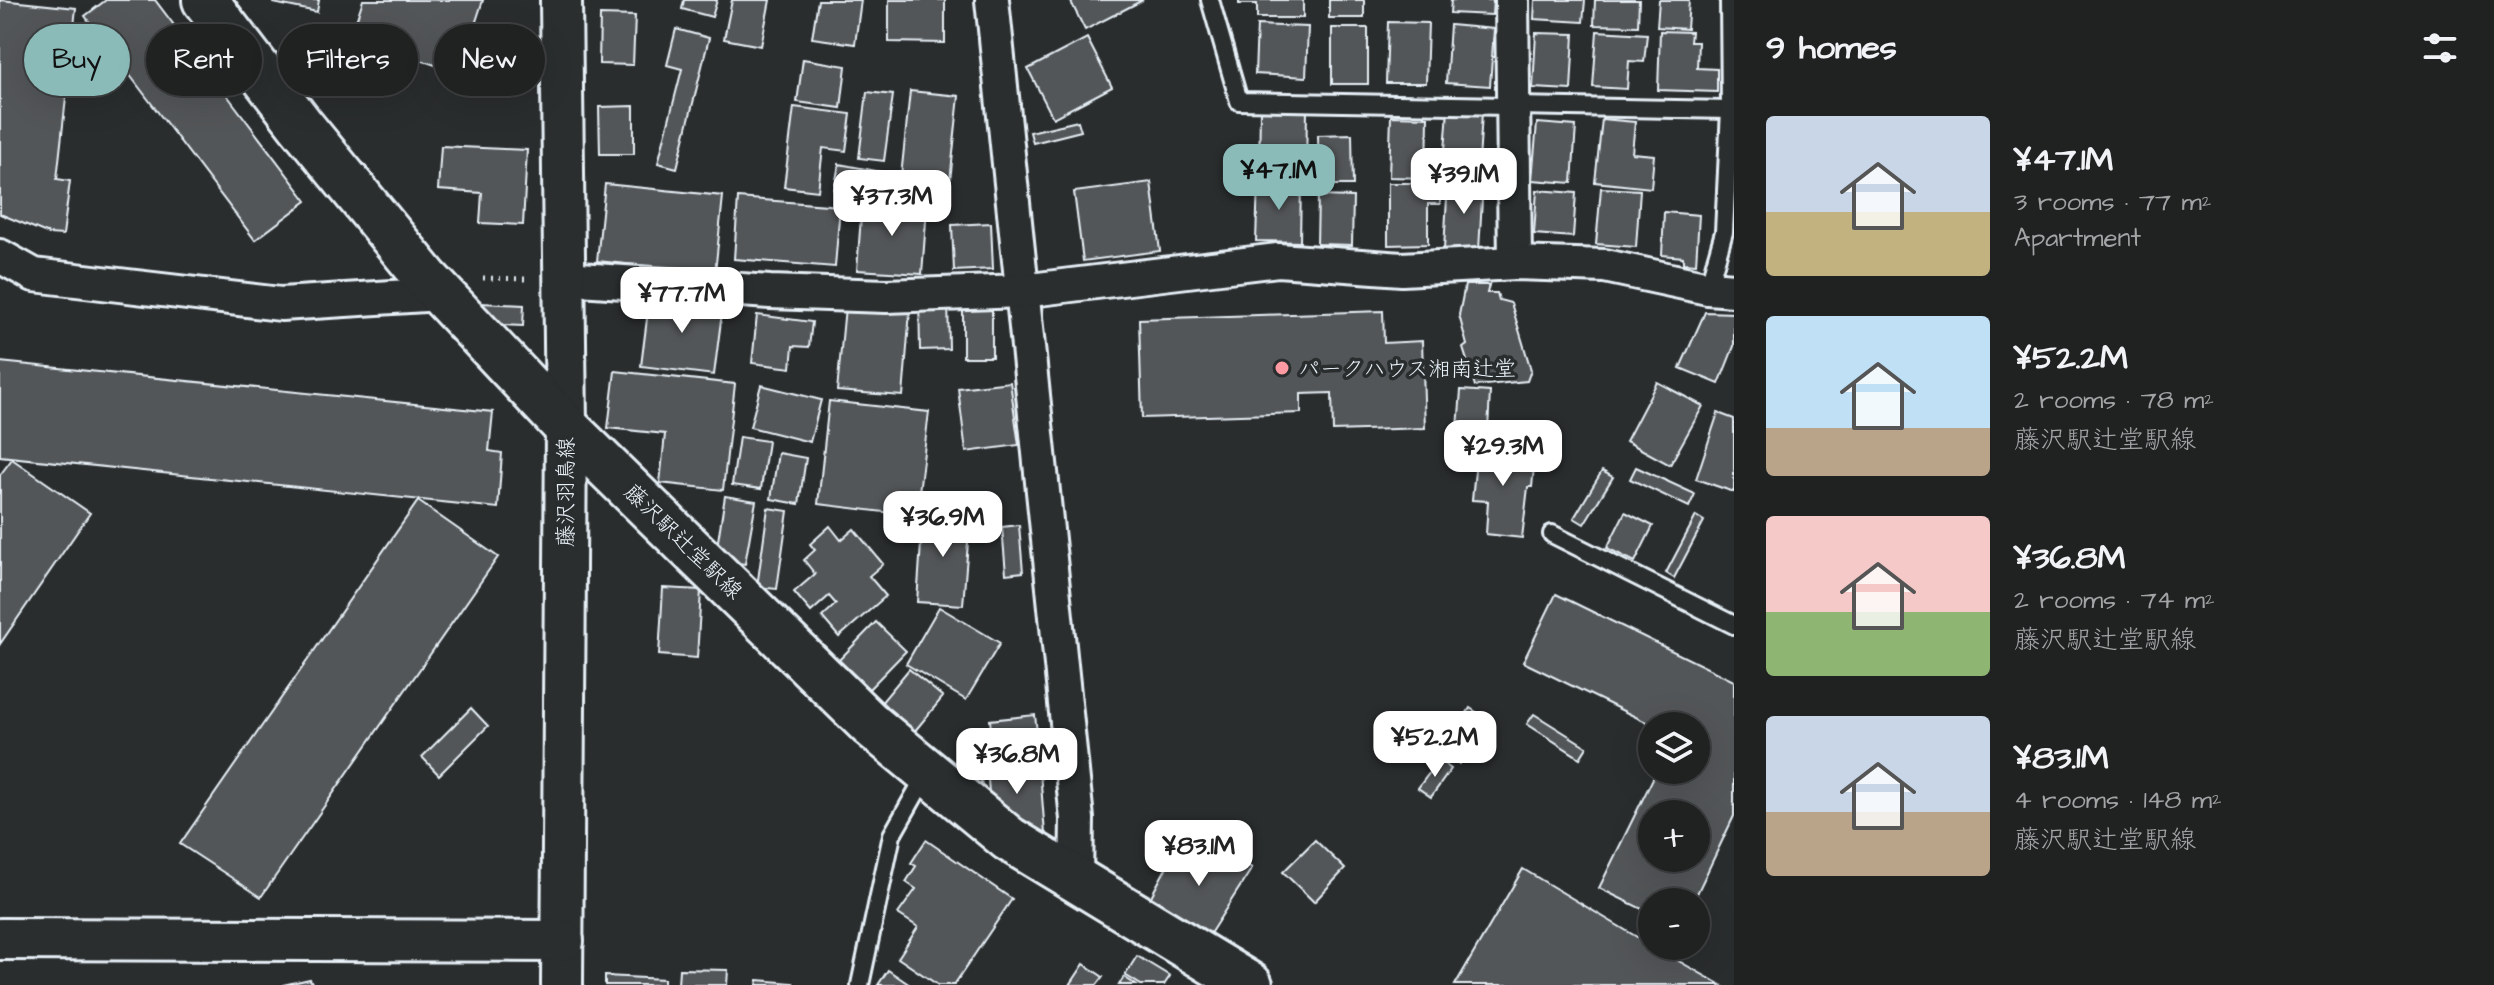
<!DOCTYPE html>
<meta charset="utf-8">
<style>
body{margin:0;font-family:"Architects Daughter","Klee One",sans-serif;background:#2d2f2f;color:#f1f3f6;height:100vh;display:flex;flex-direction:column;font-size:30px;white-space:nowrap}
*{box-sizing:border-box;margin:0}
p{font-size:26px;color:#a2a4a5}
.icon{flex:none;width:44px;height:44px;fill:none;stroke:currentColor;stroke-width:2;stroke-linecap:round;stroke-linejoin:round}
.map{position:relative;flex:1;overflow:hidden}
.panel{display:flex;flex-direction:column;background:#202222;width:760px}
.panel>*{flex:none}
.top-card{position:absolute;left:24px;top:24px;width:760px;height:72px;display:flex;gap:16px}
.buttons{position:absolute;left:1638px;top:712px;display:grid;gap:16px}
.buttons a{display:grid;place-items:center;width:72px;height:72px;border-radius:50%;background:#202222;box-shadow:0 8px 32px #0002,0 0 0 2px #3d3f40;font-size:40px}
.price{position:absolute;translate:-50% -68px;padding:0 18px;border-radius:16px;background:#fff;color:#222;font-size:26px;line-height:52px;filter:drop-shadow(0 2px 4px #0008)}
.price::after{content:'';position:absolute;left:50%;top:48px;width:24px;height:18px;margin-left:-12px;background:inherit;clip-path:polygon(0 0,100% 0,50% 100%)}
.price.current{background:#8bbbb9;color:#111}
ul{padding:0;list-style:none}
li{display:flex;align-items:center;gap:24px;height:200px;padding:0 32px}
li span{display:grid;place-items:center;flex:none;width:224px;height:160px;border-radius:8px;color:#555}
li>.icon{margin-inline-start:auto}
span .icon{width:96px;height:96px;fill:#fffc;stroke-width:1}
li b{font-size:34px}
h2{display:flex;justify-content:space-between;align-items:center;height:96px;padding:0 32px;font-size:34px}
.tag{padding:0 28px;border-radius:36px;background:#202222;box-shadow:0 8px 32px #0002,0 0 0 2px #3d3f40;font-size:28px;line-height:72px}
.tag.current{background:#8bbbb9;color:#111}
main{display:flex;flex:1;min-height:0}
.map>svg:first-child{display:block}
.building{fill:#535759;stroke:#e8f1f8;stroke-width:2;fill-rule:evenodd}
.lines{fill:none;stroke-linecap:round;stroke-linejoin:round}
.service-casing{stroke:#e8f1f8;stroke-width:22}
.minor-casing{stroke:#e8f1f8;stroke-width:38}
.tertiary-casing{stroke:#e8f1f8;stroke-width:46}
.secondary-casing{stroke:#e8f1f8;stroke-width:50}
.path{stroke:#e8f1f8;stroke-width:5;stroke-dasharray:2 6;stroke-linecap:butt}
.service{stroke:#2a2d2e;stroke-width:16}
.minor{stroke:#2a2d2e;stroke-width:32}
.tertiary{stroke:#2a2d2e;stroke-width:40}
.secondary{stroke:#2a2d2e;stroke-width:44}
.poi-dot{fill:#ff9aa2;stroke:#2a2d2e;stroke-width:3}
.labels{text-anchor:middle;stroke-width:7;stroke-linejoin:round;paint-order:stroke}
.poi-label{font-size:22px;fill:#e8f1f8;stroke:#2a2d2e;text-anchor:start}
.street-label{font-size:22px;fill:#e8f1f8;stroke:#2a2d2e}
</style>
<main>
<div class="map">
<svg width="1734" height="985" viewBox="0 0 1734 985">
<rect width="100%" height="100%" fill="#2a2d2e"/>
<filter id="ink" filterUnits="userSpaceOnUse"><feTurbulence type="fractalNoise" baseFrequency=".0125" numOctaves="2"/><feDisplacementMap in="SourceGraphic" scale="16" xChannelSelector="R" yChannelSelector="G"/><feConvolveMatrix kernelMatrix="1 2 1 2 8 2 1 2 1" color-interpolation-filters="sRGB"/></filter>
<g filter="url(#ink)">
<g class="building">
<polygon points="0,0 76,8 57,179 70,181 63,235 49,234 0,214"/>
<polygon points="106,0 155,0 307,201 255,240 85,16"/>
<polygon points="273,0 319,0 317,12 273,3"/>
<polygon points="363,0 483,0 463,61 441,55 438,66 403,54 405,47 353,30"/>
<polygon points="684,0 717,0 712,17 682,9"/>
<polygon points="732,0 770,0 761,46 724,39"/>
<polygon points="818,0 861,0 855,44 812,38"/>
<polygon points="889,0 945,0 945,43 889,42"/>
<polygon points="1070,0 1143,0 1085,30"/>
<polygon points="1239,0 1303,0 1303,18 1257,18 1257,4 1239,4"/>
<rect x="1329" y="0" width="35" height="18"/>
<polygon points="1451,0 1493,0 1492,15 1450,13"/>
<polygon points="1535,0 1585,0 1583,22 1534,19"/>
<polygon points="1595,0 1639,0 1638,26 1594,25"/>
<polygon points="1659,0 1689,0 1687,29 1657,27"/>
<polygon points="600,15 635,16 633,65 599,64"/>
<polygon points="1388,22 1428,23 1426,83 1386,83"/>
<polygon points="1257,25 1308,27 1306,77 1255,74"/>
<polygon points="1450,25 1494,29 1490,86 1446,83"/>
<rect x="1332" y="28" width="36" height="56"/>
<polygon points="676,29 709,38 677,168 658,163 682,69 667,65"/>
<polygon points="1597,31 1647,34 1644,62 1629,61 1627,89 1593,87"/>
<polygon points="1660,31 1691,32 1690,42 1698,42 1697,68 1717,69 1717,92 1658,90"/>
<polygon points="1536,33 1574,34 1571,90 1533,88"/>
<polygon points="1087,38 1112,87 1053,118 1028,69"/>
<polygon points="803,59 846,66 841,108 797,102"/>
<polygon points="910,91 959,96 949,191 900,186"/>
<polygon points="867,92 893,95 884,161 859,158"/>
<polygon points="634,106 634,154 600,154 599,107"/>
<polygon points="794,107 851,114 846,151 823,148 818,191 784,187"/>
<polygon points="1260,109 1307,109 1306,173 1259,173"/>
<polygon points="1448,110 1482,112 1478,180 1443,177"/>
<polygon points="1391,116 1428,117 1427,178 1389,177"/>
<polygon points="1602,119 1635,122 1632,153 1654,155 1651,188 1595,182"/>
<polygon points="1078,121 1081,131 1033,143 1030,132"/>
<polygon points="1537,123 1576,126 1572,183 1532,180"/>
<polygon points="1352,134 1353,185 1319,185 1318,135"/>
<polygon points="441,146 527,150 523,225 480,223 482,193 438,190"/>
<polygon points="839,164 882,172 876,199 834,191"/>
<polygon points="1258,181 1301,182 1300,242 1256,241"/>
<polygon points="1448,181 1483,182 1479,250 1444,249"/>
<polygon points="1151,182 1160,251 1083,261 1074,192"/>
<polygon points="1388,183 1440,183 1440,204 1428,204 1428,244 1388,245"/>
<polygon points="605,184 723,196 715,273 597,261"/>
<polygon points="1601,188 1640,190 1636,247 1596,244"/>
<polygon points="1537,190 1576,193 1573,237 1534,234"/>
<polygon points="1318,196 1353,197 1352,245 1317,244"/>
<polygon points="738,198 840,206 835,267 734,259"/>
<polygon points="862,203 927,207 922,274 857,270"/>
<polygon points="1664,212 1699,215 1696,264 1683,263 1683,257 1662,255"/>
<polygon points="991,223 993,269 954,271 952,225"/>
<polygon points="1465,285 1489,285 1487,293 1497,293 1499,300 1511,303 1531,370 1527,381 1475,386 1463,348 1467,345 1459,315"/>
<polygon points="650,295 723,305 714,375 641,366"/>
<rect x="963" y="295" width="29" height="62"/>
<polygon points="948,296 949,349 920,350 919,297"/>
<polygon points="480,303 524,305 523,326 480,324"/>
<polygon points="845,307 910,311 903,396 837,391"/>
<polygon points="1383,311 1384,343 1422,341 1425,428 1333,431 1332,393 1301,394 1301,413 1142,418 1139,319"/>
<polygon points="1705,312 1734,313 1734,346 1719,384 1680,368"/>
<polygon points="757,315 812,322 809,347 793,346 791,368 752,363"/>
<polygon points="0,362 493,412 489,451 502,453 498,508 0,456"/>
<polygon points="615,371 735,384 723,490 660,483 665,434 608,428"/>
<polygon points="1010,382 1019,445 966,452 958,388"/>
<polygon points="1657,382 1703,406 1670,465 1626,441"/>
<polygon points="761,385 821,400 810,442 750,427"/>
<polygon points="1461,390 1490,392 1488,430 1458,428"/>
<polygon points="829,401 929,412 916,516 818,504"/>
<polygon points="1718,413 1734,419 1734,492 1696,479"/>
<polygon points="739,437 768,441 761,489 732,485"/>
<polygon points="1487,442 1524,446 1522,466 1534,467 1532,487 1528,487 1522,538 1486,534 1488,501 1472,500 1477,451 1485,452"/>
<polygon points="778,453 806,458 799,504 771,499"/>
<polygon points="12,459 90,513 0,644 0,475"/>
<polygon points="1636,467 1695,494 1689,507 1630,479"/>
<polygon points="1602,471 1613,477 1584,524 1574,518"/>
<polygon points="725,496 756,501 745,564 715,560"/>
<polygon points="418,501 498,557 261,897 180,844"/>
<polygon points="768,508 788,511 777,589 757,587"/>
<polygon points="1625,512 1653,526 1635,562 1607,548"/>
<polygon points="923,514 970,517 963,605 917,602"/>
<polygon points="1696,516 1704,521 1674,578 1666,573"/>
<polygon points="1019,525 1023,572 1006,574 1002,527"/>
<polygon points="830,526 841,540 854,529 883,564 869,576 886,596 839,637 822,617 836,604 829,596 811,612 794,592 815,574 804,560 815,550 810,544"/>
<polygon points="663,588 701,590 697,658 659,655"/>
<path d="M1556,594L1734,681V816L1693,902H1652V914L1599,888L1657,770H1696V726H1654L1523,662ZM1652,814H1696V858H1652Z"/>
<polygon points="939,607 1000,643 966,700 906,664"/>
<polygon points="876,622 906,651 869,689 839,660"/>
<polygon points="909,669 943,697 914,732 880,704"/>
<polygon points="471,708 488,726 439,775 422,757"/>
<polygon points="1470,708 1487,719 1459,764 1442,754"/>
<polygon points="1534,714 1587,747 1580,758 1527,724"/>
<polygon points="1035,715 1039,749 994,754 990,720"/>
<polygon points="979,751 982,789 960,790 958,753"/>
<polygon points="1039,759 1045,834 1014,837 990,808 987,764"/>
<polygon points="1439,760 1451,769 1431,797 1418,788"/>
<polygon points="926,840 1012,899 954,985 938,985 898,958 918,927 898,914 916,889 906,882 916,866 911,863"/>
<polygon points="1315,840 1345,869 1314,902 1283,872"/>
<polygon points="1216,845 1252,868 1206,940 1147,904 1173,855"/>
<polygon points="1523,869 1652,946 1721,985 1455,985"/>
<polygon points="1137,956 1170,976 1164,985 1141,985 1125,975"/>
<polygon points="1084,964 1103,977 1097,985 1070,985"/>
<polygon points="679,969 728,970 727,985 678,985"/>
<polygon points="888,970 910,985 878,985"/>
<polygon points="605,976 664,979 664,985 605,985"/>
<polygon points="1124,977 1136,985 1119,985"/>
<polygon points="310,979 313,985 283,985"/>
<polygon points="758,980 793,983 792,985 757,985"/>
</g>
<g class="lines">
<g class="service-casing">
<g id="service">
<polyline points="1210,0 1239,101 1730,110"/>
<polyline points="1708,288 1724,232 1730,110 1729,0"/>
<polyline points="1552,534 1734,625"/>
<polyline points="860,985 892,835 926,775"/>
</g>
</g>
<g class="minor-casing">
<g id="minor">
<polyline points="992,0 1077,819 1076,879"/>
<polyline points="1512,0 1515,263"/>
<polyline points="0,256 34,275 281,304 441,294"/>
<polyline points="565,278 770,292 886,296 1022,291 1278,260 1402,269 1515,263 1605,266 1708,288 1734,290"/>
</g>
</g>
<g class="tertiary-casing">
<g id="tertiary">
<polyline points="561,0 566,427 562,985"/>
<polyline points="0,939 563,941"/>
</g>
</g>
<g class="secondary-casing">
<polyline id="secondary" points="205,0 300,124 426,278 566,427 871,725 1009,839 1250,985"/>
</g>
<polyline class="path" points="483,278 525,279"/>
<use href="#service" class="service"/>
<use href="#minor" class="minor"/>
<use href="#tertiary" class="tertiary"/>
<use href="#secondary" class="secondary"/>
</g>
</g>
<circle class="poi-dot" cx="1282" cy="368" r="8"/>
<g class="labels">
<g class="poi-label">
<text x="1298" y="376">パークハウス湘南辻堂</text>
</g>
<g class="street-label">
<text transform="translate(565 492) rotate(-90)" y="8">藤沢羽鳥線</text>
<text transform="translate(684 541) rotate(44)" y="8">藤沢駅辻堂駅線</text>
</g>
</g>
</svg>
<div class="buttons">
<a><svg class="icon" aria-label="layers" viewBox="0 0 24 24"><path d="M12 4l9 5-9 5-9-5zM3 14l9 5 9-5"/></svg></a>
<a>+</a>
<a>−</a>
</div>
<b class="price current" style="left:1279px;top:212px">¥47.1M</b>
<b class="price" style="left:1464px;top:216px">¥39.1M</b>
<b class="price" style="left:892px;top:238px">¥37.3M</b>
<b class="price" style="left:682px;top:335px">¥77.7M</b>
<b class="price" style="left:1503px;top:488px">¥29.3M</b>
<b class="price" style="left:943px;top:559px">¥36.9M</b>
<b class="price" style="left:1435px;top:779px">¥52.2M</b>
<b class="price" style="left:1017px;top:796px">¥36.8M</b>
<b class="price" style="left:1199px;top:888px">¥83.1M</b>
<div class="top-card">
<a class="tag current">Buy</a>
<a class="tag">Rent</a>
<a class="tag">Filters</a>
<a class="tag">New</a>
</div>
</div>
<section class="panel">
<h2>9 homes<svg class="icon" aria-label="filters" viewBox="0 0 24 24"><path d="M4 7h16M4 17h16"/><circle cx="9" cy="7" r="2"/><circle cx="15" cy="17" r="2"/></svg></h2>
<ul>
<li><span style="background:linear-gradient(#c9d6e8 60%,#c2b280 0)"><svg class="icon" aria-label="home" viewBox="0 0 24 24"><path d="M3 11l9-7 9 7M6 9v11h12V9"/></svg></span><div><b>¥47.1M</b><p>3 rooms · 77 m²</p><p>Apartment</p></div></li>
<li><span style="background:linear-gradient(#bfe0f5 70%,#b9a48a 0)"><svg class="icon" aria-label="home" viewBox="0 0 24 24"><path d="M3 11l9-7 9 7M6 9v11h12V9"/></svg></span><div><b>¥52.2M</b><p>2 rooms · 78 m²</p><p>藤沢駅辻堂駅線</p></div></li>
<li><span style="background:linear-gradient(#f6c9c9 60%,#8fb573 0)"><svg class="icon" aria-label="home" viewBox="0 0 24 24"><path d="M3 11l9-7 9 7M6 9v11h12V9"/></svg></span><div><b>¥36.8M</b><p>2 rooms · 74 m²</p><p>藤沢駅辻堂駅線</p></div></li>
<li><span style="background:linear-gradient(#c9d6e8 60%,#b9a48a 0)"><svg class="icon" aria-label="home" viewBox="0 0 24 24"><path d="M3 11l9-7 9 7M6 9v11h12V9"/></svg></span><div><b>¥83.1M</b><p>4 rooms · 148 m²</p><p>藤沢駅辻堂駅線</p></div></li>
</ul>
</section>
</main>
